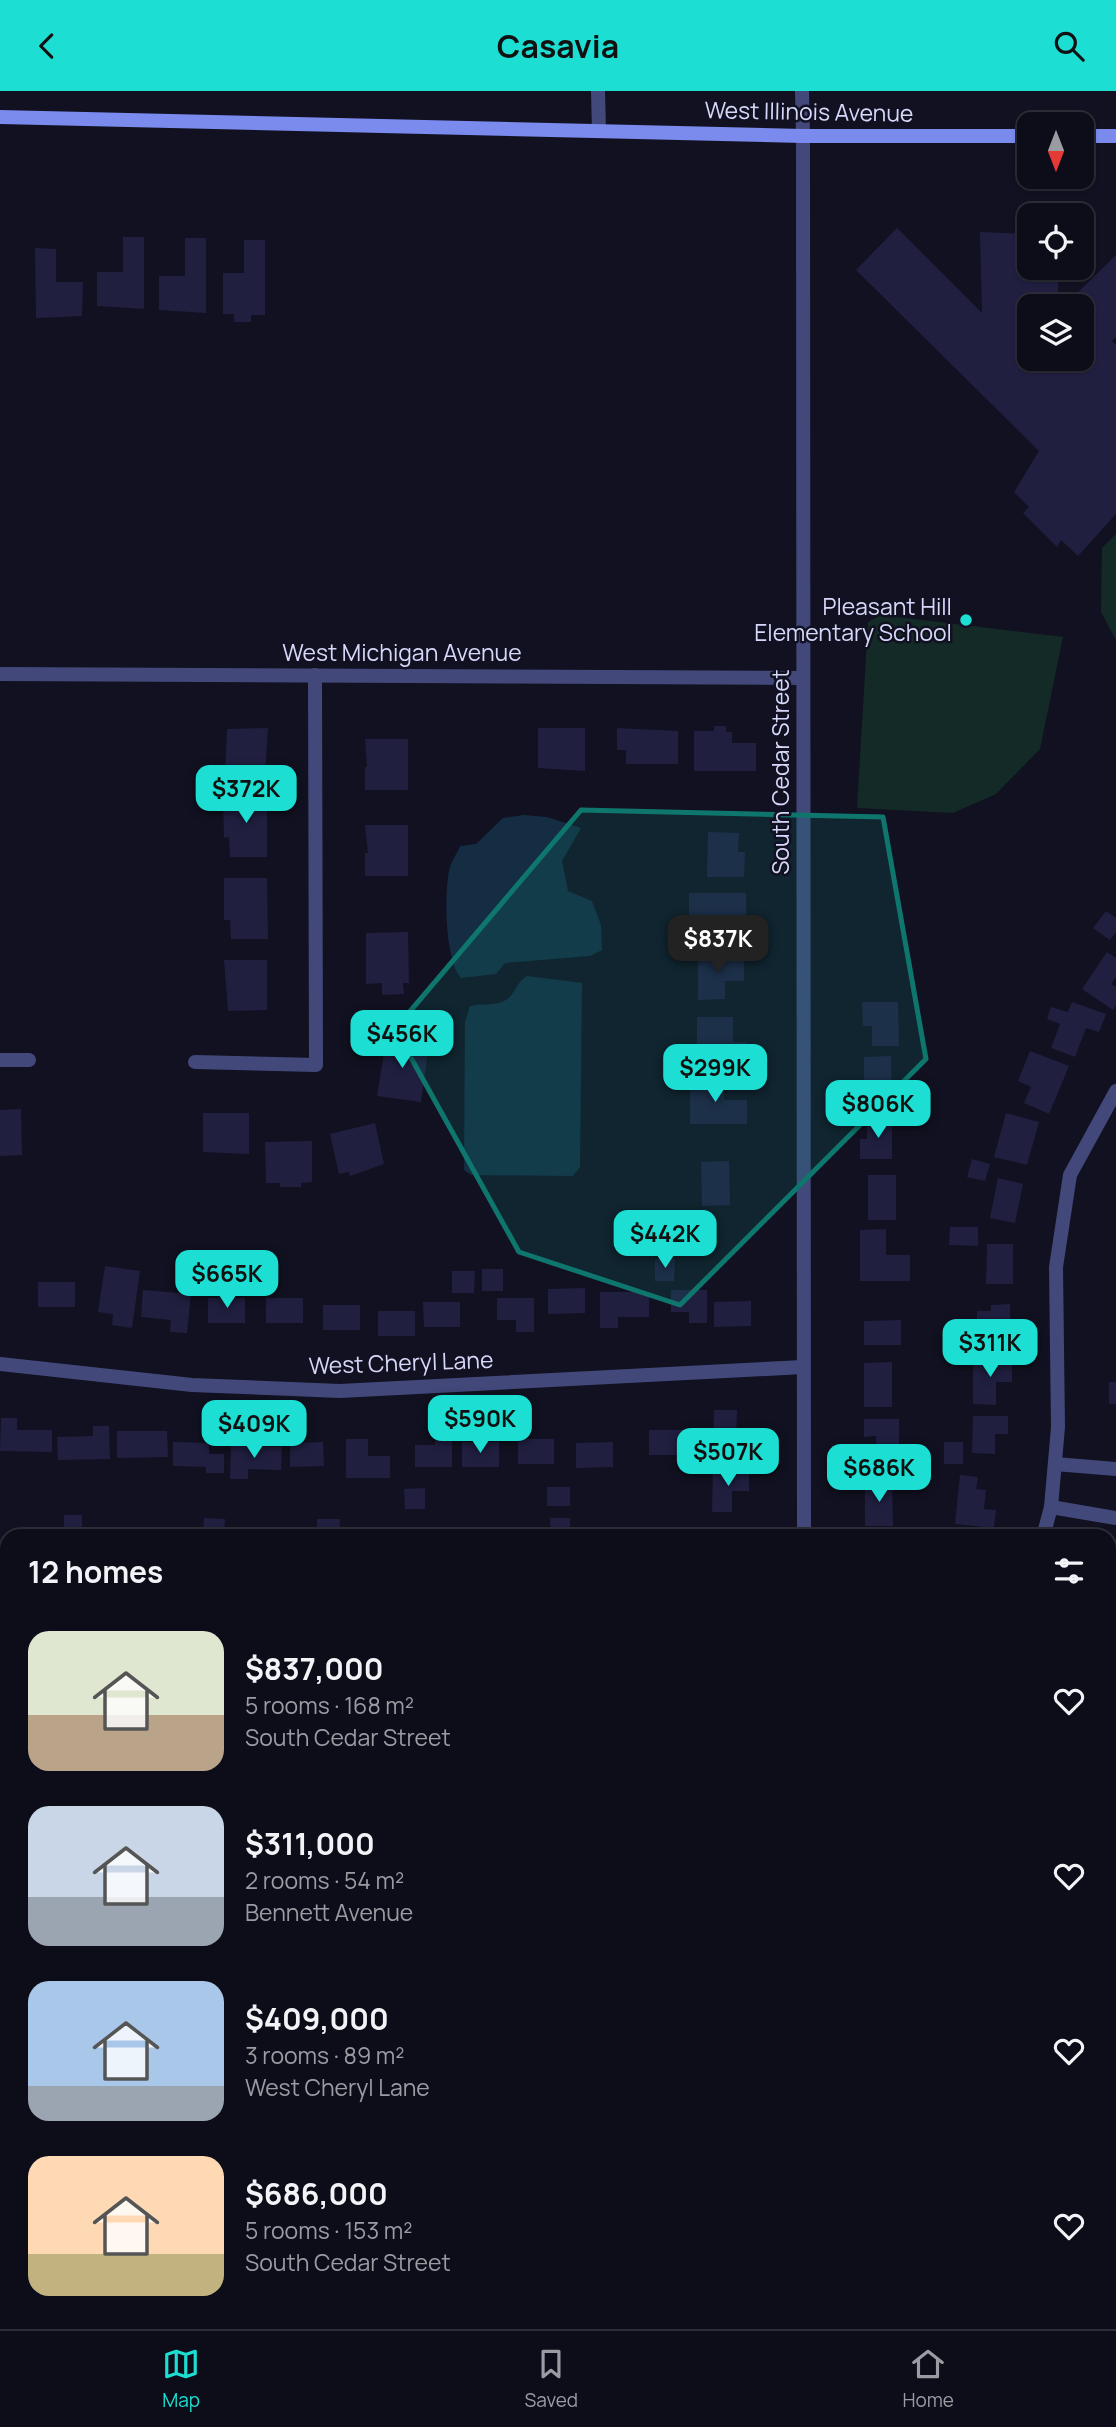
<!DOCTYPE html>
<meta charset="utf-8">
<style>
body{margin:0;font-family:Manrope,sans-serif;background:#1b1b26;color:#f1f3f6;height:100vh;display:flex;flex-direction:column;font-size:26px;white-space:nowrap}
*{box-sizing:border-box;margin:0}
p{font-size:23px;color:#9a9ca2}
.icon{flex:none;width:38px;height:38px;fill:none;stroke:currentColor;stroke-width:2;stroke-linecap:round;stroke-linejoin:round}
.map{position:relative;flex:1;overflow:hidden}
.drawer{position:absolute;left:0px;top:1438px;width:1116px;height:800px;display:flex;flex-direction:column;background:#0d0d19;border-radius:21px 21px 0 0;box-shadow:0 2px 5px #0004,0 0 0 2px #2d2d38}
.drawer>*{flex:none}
.needle{width:46px;rotate:180deg}
.buttons{position:absolute;left:1017px;top:21px;display:grid;gap:14px}
.buttons a{display:grid;place-items:center;width:77px;height:77px;border-radius:14px;background:#0d0d19;box-shadow:0 2px 5px #0004,0 0 0 2px #2d2d38;font-size:35px}
.price{position:absolute;translate:-50% -60px;padding:0 16px;border-radius:14px;background:#1dded2;color:#111;font-size:23px;line-height:46px;filter:drop-shadow(0 2px 4px #0008)}
.price::after{content:'';position:absolute;left:50%;top:42px;width:21px;height:16px;margin-left:-10px;background:inherit;clip-path:polygon(0 0,100% 0,50% 100%)}
.price.selected{background:#222;color:#fff}
ul{padding:0;list-style:none}
li{display:flex;align-items:center;gap:21px;height:175px;padding:0 28px}
li span{display:grid;place-items:center;flex:none;width:196px;height:140px;border-radius:21px;color:#555}
li>.icon{margin-inline-start:auto}
span .icon{width:84px;height:84px;fill:#fffc;stroke-width:1}
li b{font-size:30px}
h2{display:flex;justify-content:space-between;align-items:center;height:84px;padding:0 28px;font-size:30px}
header{display:flex;justify-content:space-between;align-items:center;height:91px;padding:0 28px;background:#1dded2;color:#111;font-size:32px;font-weight:700}
.tab-bar{display:flex;justify-content:space-around;align-items:center;height:98px;border-top:2px solid #2d2d38;background:#0d0d19;font-size:19px;color:#9a9ca2}
.tab-bar a{display:grid;justify-items:center;gap:4px}
.tab-bar .selected{color:#1dded2}
.map>svg:first-child{display:block}
.green{fill:#142a26}
.water{fill:#142d42}
.building{fill:#201f40}
.lines{fill:none;stroke-linecap:round;stroke-linejoin:round}
.minor{stroke:#42497a;stroke-width:14}
.tertiary{stroke:#42497a;stroke-width:14}
.secondary{stroke:#7a8aed;stroke-width:14}
.marked{fill:#0f766e;fill-opacity:0.2;stroke:#0f766e;stroke-width:5;stroke-linejoin:round}
.poi-dot{fill:#1dded2;stroke:#111121;stroke-width:2.5}
.labels{text-anchor:middle;stroke-width:5;stroke-linejoin:round;paint-order:stroke}
.street-label{font-size:23px;fill:#d6d8fa;stroke:#111121}
.poi-label{font-size:23px;fill:#d6d8fa;stroke:#111121;text-anchor:end}
</style>
<header><svg class="icon" aria-label="back" viewBox="0 0 24 24"><path d="M15 5l-7 7 7 7"/></svg>Casavia<svg class="icon" aria-label="search" viewBox="0 0 24 24"><circle cx="10" cy="10" r="6"/><path d="M15 15l6 6"/></svg></header>
<div class="map">
<svg width="1116" height="2238" viewBox="0 0 1116 2238">
<rect width="100%" height="100%" fill="#111121"/>
<g class="green">
<polygon points="1116,443 1116,549 1101,521 1102,457"/>
<polygon points="881,524 1063,546 1040,658 996,703 953,722 857,717 868,531"/>
</g>
<g class="water">
<path d="M524,724L547,726L581,737L562,770L568,800L592,810L601,834L602,859L590,865L505,872L496,883L461,887C445,869 444,805 449,780C450,772 457,763 460,755L476,753L503,727Z"/>
<path d="M527,885L582,892L580,1076L573,1085L471,1084L464,1079L465,931L470,915C481,912 495,915 504,910C515,905 516,891 527,885Z"/>
</g>
<g class="building">
<polygon points="897,137 982,222 980,141 1029,143 1029,177 1058,177 1058,215 1029,215 1029,268 1082,268 1082,215 1064,215 1116,164 1116,246 1112,250 1116,254 1116,423 1078,465 1061,449 1057,456 1023,422 1029,416 1014,401 1039,360 856,179"/>
<polygon points="123,146 144,146 144,218 97,215 97,181 123,181"/>
<polygon points="185,147 206,147 206,222 159,219 159,185 185,185"/>
<polygon points="244,149 265,149 265,224 251,224 251,231 234,231 234,223 223,223 223,182 244,182"/>
<polygon points="35,157 56,158 56,191 83,191 82,225 36,227"/>
<polygon points="714,635 726,635 726,641 732,641 732,652 756,652 756,680 694,680 694,640 714,640"/>
<polygon points="268,637 265,684 225,684 227,638"/>
<polygon points="538,637 585,637 585,680 538,677"/>
<polygon points="617,637 678,640 678,673 626,673 626,659 617,659"/>
<polygon points="365,648 408,648 408,699 365,699 365,676 367,676"/>
<polygon points="223,705 267,705 267,766 230,766 229,746 224,747"/>
<polygon points="365,734 408,734 408,785 365,785 365,762 368,762"/>
<polygon points="708,741 739,742 738,761 745,761 744,786 707,786"/>
<polygon points="224,787 267,787 268,848 231,848 230,829 224,829"/>
<polygon points="689,802 746,802 746,826 723,826 723,847 689,847"/>
<polygon points="1106,820 1116,827 1116,841 1110,849 1093,837"/>
<polygon points="408,841 409,892 403,892 404,903 382,904 382,892 366,893 366,842"/>
<polygon points="1107,861 1116,867 1116,886 1111,893 1116,896 1116,914 1113,919 1082,898"/>
<polygon points="698,865 744,865 744,890 725,890 725,908 698,909"/>
<polygon points="224,869 267,869 267,919 228,920"/>
<polygon points="862,911 898,911 899,955 872,955 872,935 863,935"/>
<polygon points="1072,911 1106,923 1099,941 1086,937 1075,966 1051,957 1060,933 1047,928 1051,916 1068,921"/>
<polygon points="697,926 733,926 733,951 747,951 747,975 697,975"/>
<polygon points="387,944 414,948 413,958 428,960 421,1011 377,1005"/>
<polygon points="1030,960 1069,975 1049,1023 1024,1012 1031,996 1018,990"/>
<polygon points="891,965 892,1009 864,1010 864,966"/>
<polygon points="690,988 724,988 724,1009 747,1009 747,1033 690,1033"/>
<polygon points="21,1018 22,1064 0,1065 0,1019"/>
<polygon points="203,1022 249,1022 249,1063 203,1061"/>
<polygon points="1006,1022 1039,1031 1027,1074 994,1066"/>
<polygon points="867,1028 892,1028 892,1068 860,1068 860,1048 867,1048"/>
<polygon points="375,1032 384,1073 350,1085 349,1081 339,1083 330,1043"/>
<polygon points="312,1050 312,1091 301,1092 301,1096 280,1096 280,1092 266,1092 265,1051"/>
<polygon points="972,1068 990,1073 985,1090 967,1086"/>
<polygon points="729,1070 730,1114 702,1115 701,1071"/>
<rect x="868" y="1084" width="28" height="45"/>
<polygon points="998,1087 1023,1093 1015,1132 990,1127"/>
<polygon points="950,1136 978,1136 978,1155 949,1154"/>
<polygon points="886,1138 886,1164 910,1164 910,1190 860,1190 860,1139"/>
<polygon points="987,1153 1013,1153 1013,1193 986,1193"/>
<polygon points="655,1168 675,1168 674,1190 655,1190"/>
<polygon points="105,1175 140,1180 132,1237 112,1234 113,1223 98,1221"/>
<rect x="482" y="1178" width="21" height="22"/>
<polygon points="452,1180 475,1180 474,1202 452,1202"/>
<rect x="38" y="1191" width="37" height="25"/>
<polygon points="585,1197 585,1222 548,1223 548,1198"/>
<polygon points="143,1199 191,1203 187,1242 170,1241 171,1229 141,1226"/>
<polygon points="671,1199 707,1199 707,1232 689,1232 689,1221 671,1221"/>
<polygon points="600,1201 649,1201 649,1226 618,1226 618,1237 600,1237"/>
<rect x="208" y="1207" width="37" height="25"/>
<rect x="266" y="1207" width="37" height="25"/>
<polygon points="497,1207 534,1207 534,1241 516,1241 516,1229 497,1229"/>
<polygon points="751,1210 751,1235 714,1236 714,1211"/>
<polygon points="423,1211 460,1211 460,1236 424,1236"/>
<polygon points="1010,1213 1011,1256 977,1257 977,1220 991,1220 991,1214"/>
<rect x="323" y="1214" width="37" height="25"/>
<rect x="378" y="1220" width="37" height="25"/>
<polygon points="901,1229 901,1254 864,1254 864,1230"/>
<polygon points="973,1269 1012,1269 1012,1291 996,1291 996,1314 973,1313"/>
<polygon points="892,1271 892,1316 864,1316 864,1272"/>
<rect x="1109" y="1291" width="7" height="22"/>
<polygon points="714,1319 737,1319 736,1350 748,1350 748,1367 713,1367"/>
<polygon points="973,1325 1008,1325 1008,1343 995,1343 995,1363 972,1362"/>
<polygon points="1,1327 17,1327 17,1339 52,1339 52,1361 0,1360"/>
<polygon points="864,1328 899,1328 899,1365 877,1365 876,1345 864,1346"/>
<polygon points="93,1335 109,1335 110,1368 58,1369 57,1346 93,1345"/>
<rect x="649" y="1339" width="37" height="25"/>
<polygon points="117,1340 167,1340 168,1366 117,1367"/>
<polygon points="435,1342 452,1342 452,1376 415,1376 415,1354 435,1354"/>
<polygon points="346,1348 368,1348 368,1365 390,1365 390,1387 346,1387"/>
<rect x="518" y="1348" width="36" height="25"/>
<polygon points="173,1351 209,1352 209,1363 224,1363 224,1382 206,1382 206,1376 173,1375"/>
<polygon points="323,1351 324,1375 290,1376 290,1352"/>
<rect x="462" y="1351" width="37" height="25"/>
<polygon points="613,1351 613,1376 576,1377 576,1352"/>
<rect x="944" y="1351" width="19" height="22"/>
<polygon points="231,1354 282,1356 281,1379 248,1378 248,1388 230,1388"/>
<polygon points="910,1361 931,1361 931,1380 909,1380"/>
<polygon points="713,1378 749,1379 749,1400 732,1400 732,1421 712,1421"/>
<polygon points="960,1384 978,1386 976,1398 986,1399 984,1418 996,1419 994,1437 955,1433"/>
<polygon points="865,1391 892,1391 893,1435 865,1435"/>
<rect x="547" y="1396" width="23" height="19"/>
<polygon points="425,1397 425,1418 405,1418 404,1398"/>
<polygon points="64,1424 82,1424 82,1441 64,1442"/>
<polygon points="204,1427 225,1428 224,1446 203,1446"/>
<polygon points="550,1427 570,1427 570,1446 551,1446"/>
<polygon points="317,1428 340,1428 339,1445 317,1445"/>
<polygon points="947,1437 975,1445 975,1446 944,1446"/>
<polygon points="3,1462 7,1462 7,1495 2,1495"/>
<polygon points="1110,1565 1116,1591 1116,1610 1110,1611"/>
<polygon points="0,1608 7,1608 7,1629 0,1630"/>
<rect x="1110" y="1636" width="6" height="32"/>
<rect x="0" y="1740" width="7" height="25"/>
<rect x="0" y="2091" width="7" height="22"/>
<rect x="1110" y="2133" width="6" height="28"/>
<rect x="112" y="2231" width="22" height="7"/>
<polygon points="248,2231 282,2231 282,2238 249,2238"/>
<polygon points="399,2231 454,2231 454,2238 399,2237"/>
<polygon points="632,2231 652,2231 652,2238 631,2238"/>
<rect x="727" y="2231" width="23" height="7"/>
</g>
<g class="lines">
<g class="minor">
<polyline points="598,0 599,40"/>
<polyline points="802,0 803,45"/>
<polyline points="0,583 803,587"/>
<polyline points="0,969 29,969"/>
<polyline points="195,971 316,974 315,584"/>
<polyline points="0,1273 192,1294 340,1300 803,1276"/>
<polyline points="1055,1373 1116,1378"/>
<polyline points="1051,1416 1116,1427"/>
<polyline points="1043,1446 1051,1416 1058,1336 1056,1176 1070,1084 1116,1000"/>
<polyline points="0,1541 7,1541"/>
<polyline points="1110,1718 1116,1717"/>
<polyline points="0,1820 7,1821"/>
<polyline points="1110,1929 1116,1939"/>
<polyline points="1110,2216 1116,2216"/>
<polyline points="192,2231 192,2238"/>
<polyline points="512,2231 512,2238"/>
</g>
<g class="tertiary">
<polyline points="803,45 804,1446"/>
<polyline points="804,2231 804,2238"/>
</g>
<g class="secondary">
<polyline points="0,26 803,45 1029,45"/>
<polyline points="1082,45 1116,45"/>
</g>
</g>
<path class="marked" d="M581,719L883,726L926,968L680,1214L519,1161L395,938Z"/>
<circle class="poi-dot" cx="966" cy="529" r="7"/>
<g class="labels">
<g class="street-label">
<text transform="translate(809 21) rotate(1)" y="8">West Illinois Avenue</text>
<text x="402" y="570">West Michigan Avenue</text>
<text transform="translate(781 681) rotate(-90)" y="8">South Cedar Street</text>
<text transform="translate(401 1272) rotate(-2)" y="8">West Cheryl Lane</text>
</g>
<g class="poi-label">
<text x="952" y="524">Pleasant Hill<tspan x="952" dy="26">Elementary School</tspan></text>
</g>
</g>
</svg>
<div class="buttons">
<a><svg class="needle" viewBox="-14 -14 28 28"><path d="M0-13l5 13h-10z" fill="#e53935"/><path d="M0 13l5-13h-10z" fill="#9a9ca2"/></svg></a>
<a><svg class="icon" aria-label="locate" viewBox="0 0 24 24"><circle cx="12" cy="12" r="6"/><path d="M12 2v4M12 18v4M2 12h4M18 12h4"/></svg></a>
<a><svg class="icon" aria-label="layers" viewBox="0 0 24 24"><path d="M12 4l9 5-9 5-9-5zM3 14l9 5 9-5"/></svg></a>
</div>
<b class="price" style="left:246px;top:734px">$372K</b>
<b class="price selected" style="left:718px;top:884px">$837K</b>
<b class="price" style="left:402px;top:979px">$456K</b>
<b class="price" style="left:715px;top:1013px">$299K</b>
<b class="price" style="left:878px;top:1049px">$806K</b>
<b class="price" style="left:665px;top:1179px">$442K</b>
<b class="price" style="left:227px;top:1219px">$665K</b>
<b class="price" style="left:990px;top:1288px">$311K</b>
<b class="price" style="left:480px;top:1364px">$590K</b>
<b class="price" style="left:254px;top:1369px">$409K</b>
<b class="price" style="left:728px;top:1397px">$507K</b>
<b class="price" style="left:879px;top:1413px">$686K</b>
<section class="drawer">
<h2>12 homes<svg class="icon" aria-label="filters" viewBox="0 0 24 24"><path d="M4 7h16M4 17h16"/><circle cx="9" cy="7" r="2"/><circle cx="15" cy="17" r="2"/></svg></h2>
<ul>
<li><span style="background:linear-gradient(#dfe7d0 60%,#b9a48a 0)"><svg class="icon" aria-label="home" viewBox="0 0 24 24"><path d="M3 11l9-7 9 7M6 9v11h12V9"/></svg></span><div><b>$837,000</b><p>5 rooms · 168 m²</p><p>South Cedar Street</p></div><svg class="icon" aria-label="heart" viewBox="0 0 24 24"><path d="M12 20l-8-8c-3-5 5-10 8-4 3-6 11-1 8 4z"/></svg></li>
<li><span style="background:linear-gradient(#c9d6e8 65%,#9aa5b1 0)"><svg class="icon" aria-label="home" viewBox="0 0 24 24"><path d="M3 11l9-7 9 7M6 9v11h12V9"/></svg></span><div><b>$311,000</b><p>2 rooms · 54 m²</p><p>Bennett Avenue</p></div><svg class="icon" aria-label="heart" viewBox="0 0 24 24"><path d="M12 20l-8-8c-3-5 5-10 8-4 3-6 11-1 8 4z"/></svg></li>
<li><span style="background:linear-gradient(#a9c7e8 75%,#9aa5b1 0)"><svg class="icon" aria-label="home" viewBox="0 0 24 24"><path d="M3 11l9-7 9 7M6 9v11h12V9"/></svg></span><div><b>$409,000</b><p>3 rooms · 89 m²</p><p>West Cheryl Lane</p></div><svg class="icon" aria-label="heart" viewBox="0 0 24 24"><path d="M12 20l-8-8c-3-5 5-10 8-4 3-6 11-1 8 4z"/></svg></li>
<li><span style="background:linear-gradient(#ffd9b3 70%,#c2b280 0)"><svg class="icon" aria-label="home" viewBox="0 0 24 24"><path d="M3 11l9-7 9 7M6 9v11h12V9"/></svg></span><div><b>$686,000</b><p>5 rooms · 153 m²</p><p>South Cedar Street</p></div><svg class="icon" aria-label="heart" viewBox="0 0 24 24"><path d="M12 20l-8-8c-3-5 5-10 8-4 3-6 11-1 8 4z"/></svg></li>
</ul>
</section>
</div>
<nav class="tab-bar">
<a class="selected"><svg class="icon" aria-label="map" viewBox="0 0 24 24"><path d="M3 6l6-2 6 2 6-2v14l-6 2-6-2-6 2zM9 4v14M15 6v14"/></svg>Map</a>
<a><svg class="icon" aria-label="saved" viewBox="0 0 24 24"><path d="M7 4h10v16l-5-4-5 4z"/></svg>Saved</a>
<a><svg class="icon" aria-label="home" viewBox="0 0 24 24"><path d="M3 11l9-7 9 7M6 9v11h12V9"/></svg>Home</a>
</nav>
